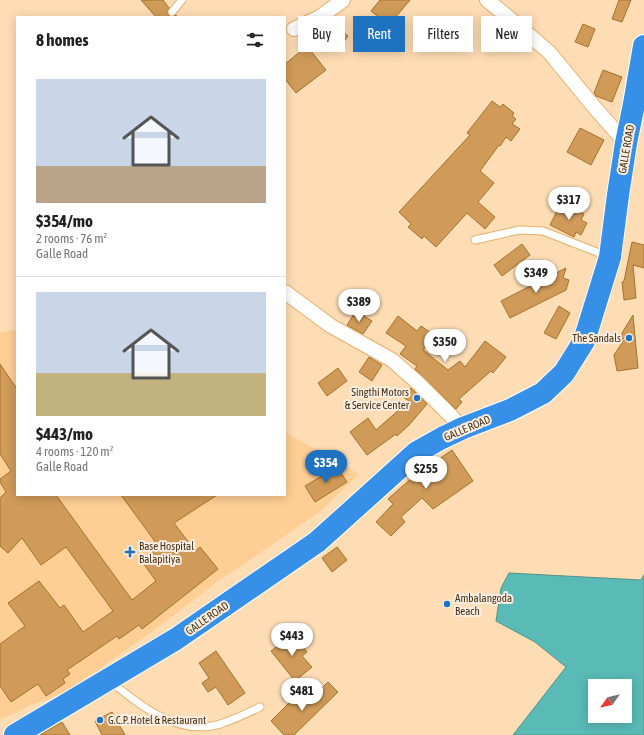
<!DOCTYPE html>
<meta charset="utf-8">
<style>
body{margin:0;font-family:"Asap Condensed",sans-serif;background:#f6f6f6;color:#222;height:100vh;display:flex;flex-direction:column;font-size:15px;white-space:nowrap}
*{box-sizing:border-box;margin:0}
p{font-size:13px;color:#767676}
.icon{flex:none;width:22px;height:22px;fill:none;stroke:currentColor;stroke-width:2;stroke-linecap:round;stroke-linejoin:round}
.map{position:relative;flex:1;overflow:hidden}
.details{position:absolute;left:16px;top:16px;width:270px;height:480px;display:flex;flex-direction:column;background:#fff;border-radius:0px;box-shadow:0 2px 10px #0003}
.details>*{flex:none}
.banner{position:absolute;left:298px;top:16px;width:286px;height:36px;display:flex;gap:8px}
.needle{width:26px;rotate:236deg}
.buttons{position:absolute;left:588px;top:679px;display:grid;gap:8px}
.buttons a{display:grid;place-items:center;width:44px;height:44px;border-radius:0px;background:#fff;box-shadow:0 2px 10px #0003;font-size:20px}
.price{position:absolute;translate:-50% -34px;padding:0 9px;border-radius:14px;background:#fff;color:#222;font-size:13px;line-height:26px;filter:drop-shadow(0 1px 2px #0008)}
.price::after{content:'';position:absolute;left:50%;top:24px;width:12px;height:9px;margin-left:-6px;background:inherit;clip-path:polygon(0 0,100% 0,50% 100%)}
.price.current{background:#1e72c0;color:#fff}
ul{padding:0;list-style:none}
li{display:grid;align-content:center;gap:8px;height:212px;padding:0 20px}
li+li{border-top:1px solid #e0e0e0}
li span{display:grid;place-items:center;height:124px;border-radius:0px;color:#555}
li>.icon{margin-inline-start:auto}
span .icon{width:72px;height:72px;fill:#fffc;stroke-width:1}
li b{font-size:17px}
h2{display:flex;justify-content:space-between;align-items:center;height:48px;padding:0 20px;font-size:17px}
.tag{padding:0 14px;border-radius:0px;background:#fff;box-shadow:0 2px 10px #0003;font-size:14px;line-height:36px}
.tag.current{background:#1e72c0;color:#fff}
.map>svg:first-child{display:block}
.built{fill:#ffce94}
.water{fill:#59bab6;stroke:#549186;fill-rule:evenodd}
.building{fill:#d09b59;stroke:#a4722d}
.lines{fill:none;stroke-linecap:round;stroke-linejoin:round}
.lane-casing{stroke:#e5b06d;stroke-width:9}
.street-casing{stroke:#e5b06d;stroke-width:16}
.highway-casing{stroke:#fff;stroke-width:24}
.lane{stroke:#fff;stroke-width:7}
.street{stroke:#fff;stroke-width:14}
.highway{stroke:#3790e8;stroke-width:22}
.poi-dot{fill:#1e72c0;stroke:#f9eee1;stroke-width:1.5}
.labels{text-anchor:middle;stroke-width:4;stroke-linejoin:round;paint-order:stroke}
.street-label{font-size:11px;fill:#473216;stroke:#f9eee1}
.poi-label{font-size:11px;fill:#473216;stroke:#f9eee1;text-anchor:start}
</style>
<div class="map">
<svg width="644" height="735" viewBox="0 0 644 735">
<rect width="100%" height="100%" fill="#feddb5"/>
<polygon class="built" points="17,330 17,495 285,495 285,432 359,474 321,511 220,580 153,631 66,692 29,706 0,720 0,332"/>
<path class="water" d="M509,573L641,580L644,575V735H513L566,667L535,642L496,621L501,588ZM595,686H625V716H595Z"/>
<g class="building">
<polygon points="141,0 163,0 169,8 167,12 169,16 172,17 176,15 177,17 156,17"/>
<polygon points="380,0 410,0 389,25 371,11"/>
<polygon points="619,0 631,0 622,22 612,19"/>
<polygon points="329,21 348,36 337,51 315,33 320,26"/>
<polygon points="583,24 595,29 588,47 575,42"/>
<polygon points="307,46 326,70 296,93 285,79 285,64"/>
<polygon points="603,70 622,77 612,102 596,96 594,93"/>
<polygon points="492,101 500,107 503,104 514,113 512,116 516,119 512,124 520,129 511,141 506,137 500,146 499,145 480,171 494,183 478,202 495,217 485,229 467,213 436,247 424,236 422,239 408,227 411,224 399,212 470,135 467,133"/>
<polygon points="580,128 604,140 591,165 567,152"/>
<polygon points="561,203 584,214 581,220 587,223 581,235 576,232 574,237 550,225"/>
<polygon points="632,242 644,245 644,268 633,265 636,298 624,300 622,282 624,281"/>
<polygon points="522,244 530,255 502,276 494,265"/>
<polygon points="566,268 563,278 569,280 566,290 510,318 501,301"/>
<polygon points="559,306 570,313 556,339 544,333"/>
<polygon points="356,311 372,321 363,334 347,325"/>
<polygon points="633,315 638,368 617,371 614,355 622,343 622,333"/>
<polygon points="398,316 417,331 421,326 434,335 423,350 448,370 460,361 465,367 485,341 506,357 493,373 491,371 459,399 462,402 456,409 415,369 417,366 400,354 406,346 386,333"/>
<polygon points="369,357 382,365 372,381 359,372"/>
<polygon points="0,364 17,389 17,495 56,495 132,600 156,581 141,560 159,547 121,495 217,495 174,523 195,551 200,547 218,569 142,629 139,625 119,639 117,636 67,670 70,674 63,679 65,683 46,696 38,684 11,702 0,686 0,644 25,626 8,603 39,581 60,608 64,605 83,632 113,611 66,547 41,565 22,538 8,553 0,546 0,498 6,492 0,482 0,479 11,471 0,454"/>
<polygon points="338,368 347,381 327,396 318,383"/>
<polygon points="411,388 427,404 409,425 397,436 396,434 367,455 350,432 368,418 376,430 409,401 403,397"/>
<polygon points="452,450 473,481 433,509 422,498 401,517 405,522 391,536 376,522 393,504 388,499 413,477 414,477"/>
<polygon points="337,467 347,482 315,502 305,486"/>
<polygon points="337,547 347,560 332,572 322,558"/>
<polygon points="292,634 307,652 302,656 312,667 295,681 271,651"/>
<polygon points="216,651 245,693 228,705 216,687 208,692 202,683 209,678 199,663"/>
<polygon points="328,682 338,692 294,735 284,735 271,721 293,699 302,708"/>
<polygon points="112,712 125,735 102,735 95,721"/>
<polygon points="62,722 70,735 40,735 45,732"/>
</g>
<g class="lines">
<g class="lane-casing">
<g id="lane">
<polyline points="172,12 182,0"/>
<polyline points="475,240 519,230 543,231 607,256"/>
<path d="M110,681C138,704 172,732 211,726C215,725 219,725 223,723C235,719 248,713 260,707"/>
</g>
</g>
<g class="street-casing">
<g id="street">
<polyline points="487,0 508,17 549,52 595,108 626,143"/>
<polyline points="294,29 320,17 343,0"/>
<polyline points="285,292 331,326 392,360 417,382 463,428"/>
</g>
</g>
<g class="highway-casing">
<polyline id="highway" points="15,735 176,639 317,542 417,452 442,438 463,428 510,410 543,393 564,373 584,341 610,257 618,195 626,143 634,104 644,46"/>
</g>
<use href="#lane" class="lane"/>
<use href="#street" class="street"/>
<use href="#highway" class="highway"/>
</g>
<g class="poi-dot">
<circle cx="629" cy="338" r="4"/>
<circle cx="417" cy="398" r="4"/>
<path d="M128 546h4v4h4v4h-4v4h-4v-4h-4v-4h4z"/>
<circle cx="447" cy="604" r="4"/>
<circle cx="100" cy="720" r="4"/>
</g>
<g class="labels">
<g class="street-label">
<text transform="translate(626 149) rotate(-80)" y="4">GALLE ROAD</text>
<text transform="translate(467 428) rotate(-23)" y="4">GALLE ROAD</text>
<text transform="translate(207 618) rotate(-35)" y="4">GALLE ROAD</text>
</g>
<g class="poi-label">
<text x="621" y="342" text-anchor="end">The Sandals</text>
<text x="409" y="396" text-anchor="end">Singthi Motors<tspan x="409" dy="13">&amp; Service Center</tspan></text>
<text x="139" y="550">Base Hospital<tspan x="139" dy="13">Balapitiya</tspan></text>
<text x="455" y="602">Ambalangoda<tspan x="455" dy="13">Beach</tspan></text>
<text x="108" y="724">G.C.P. Hotel &amp; Restaurant</text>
</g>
</g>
</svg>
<div class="buttons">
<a><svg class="needle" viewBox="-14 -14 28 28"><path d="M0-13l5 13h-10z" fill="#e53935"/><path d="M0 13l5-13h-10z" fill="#767676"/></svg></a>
</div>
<b class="price" style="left:569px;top:221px">$317</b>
<b class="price" style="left:536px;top:294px">$349</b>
<b class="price" style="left:359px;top:323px">$389</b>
<b class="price" style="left:445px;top:363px">$350</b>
<b class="price current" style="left:326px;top:484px">$354</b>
<b class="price" style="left:426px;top:490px">$255</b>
<b class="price" style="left:292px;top:657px">$443</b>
<b class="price" style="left:302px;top:712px">$481</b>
<div class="banner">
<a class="tag">Buy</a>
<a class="tag current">Rent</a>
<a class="tag">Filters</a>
<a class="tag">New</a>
</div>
<section class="details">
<h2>8 homes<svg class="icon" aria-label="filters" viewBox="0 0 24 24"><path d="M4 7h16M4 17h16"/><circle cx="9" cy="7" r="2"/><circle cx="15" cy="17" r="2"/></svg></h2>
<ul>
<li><span style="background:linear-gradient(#c9d6e8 70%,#b9a48a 0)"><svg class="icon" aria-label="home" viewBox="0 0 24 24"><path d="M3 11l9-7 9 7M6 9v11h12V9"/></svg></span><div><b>$354/mo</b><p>2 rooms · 76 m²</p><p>Galle Road</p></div></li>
<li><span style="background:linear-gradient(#c9d6e8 65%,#c2b280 0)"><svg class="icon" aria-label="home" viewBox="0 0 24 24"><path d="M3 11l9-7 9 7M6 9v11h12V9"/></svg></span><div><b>$443/mo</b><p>4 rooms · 120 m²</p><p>Galle Road</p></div></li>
</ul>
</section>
</div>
